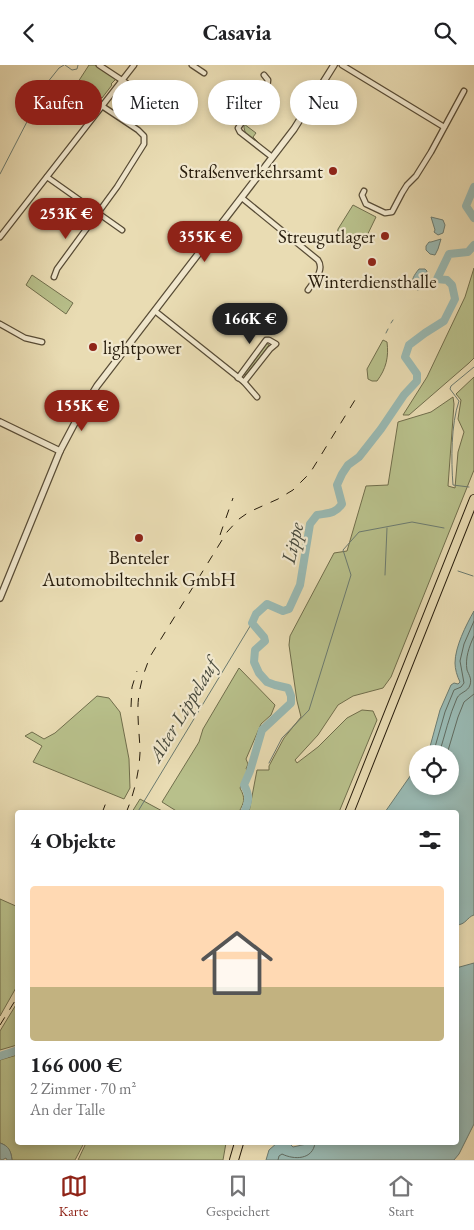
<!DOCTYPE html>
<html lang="de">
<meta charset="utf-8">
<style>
body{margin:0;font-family:"EB Garamond",serif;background:#f2f2f2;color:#202124;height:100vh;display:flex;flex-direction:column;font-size:19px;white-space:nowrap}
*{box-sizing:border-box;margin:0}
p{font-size:16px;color:#757577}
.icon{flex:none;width:28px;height:28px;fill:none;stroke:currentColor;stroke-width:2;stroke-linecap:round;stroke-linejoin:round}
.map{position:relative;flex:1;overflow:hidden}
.drawer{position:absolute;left:15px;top:745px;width:444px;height:335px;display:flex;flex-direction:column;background:#fff;border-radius:5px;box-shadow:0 2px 8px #0003}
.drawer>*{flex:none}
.hud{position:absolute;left:15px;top:15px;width:445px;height:45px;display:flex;gap:10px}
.fabs{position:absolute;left:409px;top:680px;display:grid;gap:10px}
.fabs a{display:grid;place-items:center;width:50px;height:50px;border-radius:50%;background:#fff;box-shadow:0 2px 8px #0003;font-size:25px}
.price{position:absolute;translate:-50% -42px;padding:0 11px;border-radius:18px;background:#8f2418;color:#fff;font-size:16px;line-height:32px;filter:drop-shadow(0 1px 2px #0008)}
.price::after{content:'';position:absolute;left:50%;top:30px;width:15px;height:11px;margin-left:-8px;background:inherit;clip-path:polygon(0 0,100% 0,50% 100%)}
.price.on{background:#222;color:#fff}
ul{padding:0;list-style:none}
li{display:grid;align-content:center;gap:10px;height:265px;padding:0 15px}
li span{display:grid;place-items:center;height:155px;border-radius:5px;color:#555}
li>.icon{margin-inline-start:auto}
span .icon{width:90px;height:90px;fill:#fffc;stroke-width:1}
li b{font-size:21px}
h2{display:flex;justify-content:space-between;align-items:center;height:60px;padding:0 15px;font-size:21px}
.chip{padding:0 18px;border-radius:22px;background:#fff;box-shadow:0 2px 8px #0003;font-size:18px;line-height:45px}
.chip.on{background:#8f2418;color:#fff}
header{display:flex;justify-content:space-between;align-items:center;height:65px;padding:0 15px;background:#fff;font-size:22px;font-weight:700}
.tabs{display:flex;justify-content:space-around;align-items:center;height:70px;border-top:1px solid #e0e0e0;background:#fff;font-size:14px;color:#757577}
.tabs a{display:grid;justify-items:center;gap:2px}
.tabs .on{color:#8f2418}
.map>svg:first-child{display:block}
.green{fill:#b8c08b;stroke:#706e4c}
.water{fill:#99bab4;stroke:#6b7b71}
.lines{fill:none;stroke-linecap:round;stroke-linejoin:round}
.shore{stroke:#606b60;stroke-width:1}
.stream{stroke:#6b7b71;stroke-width:1}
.river{stroke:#99bab4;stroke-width:8}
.minor-casing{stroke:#584c36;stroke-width:7}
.tertiary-casing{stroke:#584c36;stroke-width:8}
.trunk-casing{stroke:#271c0c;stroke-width:10}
.minor{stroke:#f1e8ce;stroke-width:4.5}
.tertiary{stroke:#f1e8ce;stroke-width:5.5}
.trunk{stroke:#e9dcb3;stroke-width:8}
.rail{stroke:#271c0c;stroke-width:1;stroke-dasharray:9 9;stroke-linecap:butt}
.poi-dot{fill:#8f2418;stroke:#f1e8ce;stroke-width:2}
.labels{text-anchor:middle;stroke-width:4.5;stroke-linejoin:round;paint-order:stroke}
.poi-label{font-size:19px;fill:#271c0c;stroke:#f1e8ce;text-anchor:end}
.water-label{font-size:20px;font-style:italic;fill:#494b3e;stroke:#f1e8ce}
</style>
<header><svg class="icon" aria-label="back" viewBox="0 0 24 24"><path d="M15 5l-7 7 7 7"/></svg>Casavia<svg class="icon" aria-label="search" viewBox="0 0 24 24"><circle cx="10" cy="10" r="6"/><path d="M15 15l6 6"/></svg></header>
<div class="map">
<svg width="474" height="1095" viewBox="0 0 474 1095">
<rect width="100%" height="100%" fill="#e9dcb3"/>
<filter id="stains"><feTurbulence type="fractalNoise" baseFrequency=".004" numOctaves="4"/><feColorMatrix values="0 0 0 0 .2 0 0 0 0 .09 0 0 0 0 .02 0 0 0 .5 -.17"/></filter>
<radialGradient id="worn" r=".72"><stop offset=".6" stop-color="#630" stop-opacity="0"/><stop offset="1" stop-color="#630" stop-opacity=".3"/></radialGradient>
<g class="green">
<polygon points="89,0 95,0 117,13 111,19 112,20 102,33 78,17"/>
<path d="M244,59L256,68L253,72L259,78L258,79C251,73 243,70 244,59Z"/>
<polygon points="353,140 376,152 361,183 337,171 338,164"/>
<polygon points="474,203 474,293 469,298 409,350 403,350 427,312 465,232"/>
<polygon points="32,210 73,238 66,249 26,220"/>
<path d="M383,275L387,277C389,292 386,304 377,316H372L368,314L367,304Z"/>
<polygon points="266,278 269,280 247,309 244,310 244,307"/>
<polygon points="474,312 474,405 391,612 383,623 353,631 338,640 318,670 295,695 297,698 318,682 347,653 362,645 373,646 377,655 339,747 249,747 257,705 269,705 269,701 284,673 301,652 297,636 289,580 290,571 334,488 347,486 366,421 388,420 398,357 431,347 453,332 454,339 448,421 455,423 458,387 464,367 458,354 461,335 456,329"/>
<path d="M239,603L275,640L271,650L261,659L246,694L248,699L246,704L248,705L240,723C246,734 244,737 239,747H178L162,737L199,677L203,664Z"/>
<polygon points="97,631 109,633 120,647 129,694 130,723 124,734 33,697 42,681 25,671 32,667 44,674 55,668"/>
<polygon points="140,734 164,747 143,747 144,745 142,747 132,747"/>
<polygon points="0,834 18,842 17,921 0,951"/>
<polygon points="17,938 17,980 0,985 0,966"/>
<path d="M17,990L18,1078H84L75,1095H12C11,1087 9,1081 0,1078V995Z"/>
<polygon points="86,1078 226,1078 223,1095 78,1095"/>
</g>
<g class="water">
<polygon points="431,152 443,155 445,160 443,168 438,170 434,167 435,165"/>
<polygon points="441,174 438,184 435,190 430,189 426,185 426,181 429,177 431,177"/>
<path d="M419,204H425L427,206L423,222L418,225L412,223C411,215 414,210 419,204Z"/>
<path d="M474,546V850C467,852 466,860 456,860V748L385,747L413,707L417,703L418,721H450V689H428L440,645L451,620L454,618L458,619L460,617C457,611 455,604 455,598C455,582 466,560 474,546Z"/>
<polygon points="474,898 474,1059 459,1089 454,1095 266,1095 269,1085 277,1078 289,1078 293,1082 311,1078 456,1078 456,903"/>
<path d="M0,1078C9,1081 11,1086 12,1095H7L6,1093L2,1095L0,1094Z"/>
</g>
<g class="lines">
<g class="shore">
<polyline points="433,689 445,647 454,625 461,622 464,618 460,596 464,579 474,556"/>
<path d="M439,689C445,670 449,651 457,633C460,627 468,627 470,620C472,614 469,610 467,605C465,593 469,582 474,571"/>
<polyline points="447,689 458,652 464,637 474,629"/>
<path d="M278,1095L279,1091L282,1089C294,1095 313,1095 315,1078"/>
</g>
<g class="stream">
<polyline points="65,0 72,5 77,4 78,0"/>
<polyline points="0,109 47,18 59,3 64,0"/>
<polyline points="391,258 393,255"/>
<polyline points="386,268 388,264"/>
<path d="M469,422L453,420C451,395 451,359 459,336L450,324L451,321L474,302"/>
<polyline points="458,506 473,511"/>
<polyline points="385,510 387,463"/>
<polyline points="269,698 282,673 309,645 351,510 343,485 359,467 412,457 444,463"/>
<polyline points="137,748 252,558"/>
</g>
<g class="river">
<polyline points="474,122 466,141 474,153"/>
<path d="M244,748C249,736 250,731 244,720L250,706L262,665L291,638V631L288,623L275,620L267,617L259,608L254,597L255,585L265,576L264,572L252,558L256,549L267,539L283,546L289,544L300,520L310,459L317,450C328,448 335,449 342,439L337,420L342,409L348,400L359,392L381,364L404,330L417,316V309L405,292L409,280L425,268L444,256L455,234L452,220L447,215L437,214L449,189L468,187L474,180"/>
<polyline points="0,991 18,985"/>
</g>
<g class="minor-casing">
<g id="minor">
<polyline points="99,0 176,51"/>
<polyline points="192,0 204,8"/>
<polyline points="342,0 444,62"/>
<polyline points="264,10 268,15 267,23 238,63 240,67 272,92"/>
<polyline points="47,112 122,165"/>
<polyline points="364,126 362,130 366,139 385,148 392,147 402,128 407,120 416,111 431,87 464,26"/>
<path d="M242,133L318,195C325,205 314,216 308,225"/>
<polyline points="0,172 134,0"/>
<polyline points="54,212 57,204 117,122 144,79 144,71 138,65 102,41"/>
<polyline points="155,246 244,317 257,332"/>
<polyline points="0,259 25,273 42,277"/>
<polyline points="238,313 266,275 269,275 276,279 270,284 244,317"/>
</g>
</g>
<g class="tertiary-casing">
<g id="tertiary">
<polyline points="0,357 60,386"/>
<polyline points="0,533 60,386 78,352 97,321 294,64 334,0"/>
</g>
</g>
<g class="trunk-casing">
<g id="trunk">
<polyline points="349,748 474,434"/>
<polyline points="234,1095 239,1078"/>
</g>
</g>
<use href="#minor" class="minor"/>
<use href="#tertiary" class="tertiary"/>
<use href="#trunk" class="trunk"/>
<g class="rail">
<polyline points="220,470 233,433"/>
<polyline points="131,642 132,622 137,606"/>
<polyline points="102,748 107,735"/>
<path d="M126,748C134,729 139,708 140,688C140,675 138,662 138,649C137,628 143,608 151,590L227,467L239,454L249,447L278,434L293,425L310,408L355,335"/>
<polyline points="0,960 18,931"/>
</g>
</g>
<g class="poi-dot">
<circle cx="333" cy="106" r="5"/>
<circle cx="385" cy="171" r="5"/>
<circle cx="372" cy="197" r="5"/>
<circle cx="93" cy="282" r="5"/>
<circle cx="139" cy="473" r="5"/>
</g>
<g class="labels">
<g class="poi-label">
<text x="323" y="113">Straßenverkehrsamt</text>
<text x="375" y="178">Streugutlager</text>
<text x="372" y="223" text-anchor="middle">Winterdiensthalle</text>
<text x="103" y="289" text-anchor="start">lightpower</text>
<text x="139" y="499" text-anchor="middle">Benteler<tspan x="139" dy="22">Automobiltechnik GmbH</tspan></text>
</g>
<g class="water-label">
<text transform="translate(292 478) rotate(-77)" y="7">Lippe</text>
<text transform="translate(183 645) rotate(-59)" y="7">Alter Lippelauf</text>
</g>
</g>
<rect width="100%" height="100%" filter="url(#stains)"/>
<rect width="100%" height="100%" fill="url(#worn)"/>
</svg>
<div class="fabs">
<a><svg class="icon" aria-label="locate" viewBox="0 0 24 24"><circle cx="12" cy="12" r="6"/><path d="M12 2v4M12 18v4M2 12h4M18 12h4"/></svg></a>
</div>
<b class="price" style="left:66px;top:175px">253K €</b>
<b class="price" style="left:205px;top:198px">355K €</b>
<b class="price on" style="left:250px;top:280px">166K €</b>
<b class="price" style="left:82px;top:367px">155K €</b>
<div class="hud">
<a class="chip on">Kaufen</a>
<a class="chip">Mieten</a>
<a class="chip">Filter</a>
<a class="chip">Neu</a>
</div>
<section class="drawer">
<h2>4 Objekte<svg class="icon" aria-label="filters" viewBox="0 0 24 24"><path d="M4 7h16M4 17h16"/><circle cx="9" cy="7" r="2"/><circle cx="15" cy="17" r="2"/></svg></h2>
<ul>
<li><span style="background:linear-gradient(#ffd9b3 65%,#c2b280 0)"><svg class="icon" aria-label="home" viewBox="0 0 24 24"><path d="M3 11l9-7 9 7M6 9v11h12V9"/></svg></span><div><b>166 000 €</b><p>2 Zimmer · 70 m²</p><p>An der Talle</p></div></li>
</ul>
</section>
</div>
<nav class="tabs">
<a class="on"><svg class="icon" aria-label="map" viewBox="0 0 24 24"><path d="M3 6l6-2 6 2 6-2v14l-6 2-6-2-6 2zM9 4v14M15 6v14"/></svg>Karte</a>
<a><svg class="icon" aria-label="saved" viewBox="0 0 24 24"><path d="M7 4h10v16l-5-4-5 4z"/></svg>Gespeichert</a>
<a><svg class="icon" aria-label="home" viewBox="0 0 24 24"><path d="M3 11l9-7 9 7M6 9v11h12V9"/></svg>Start</a>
</nav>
